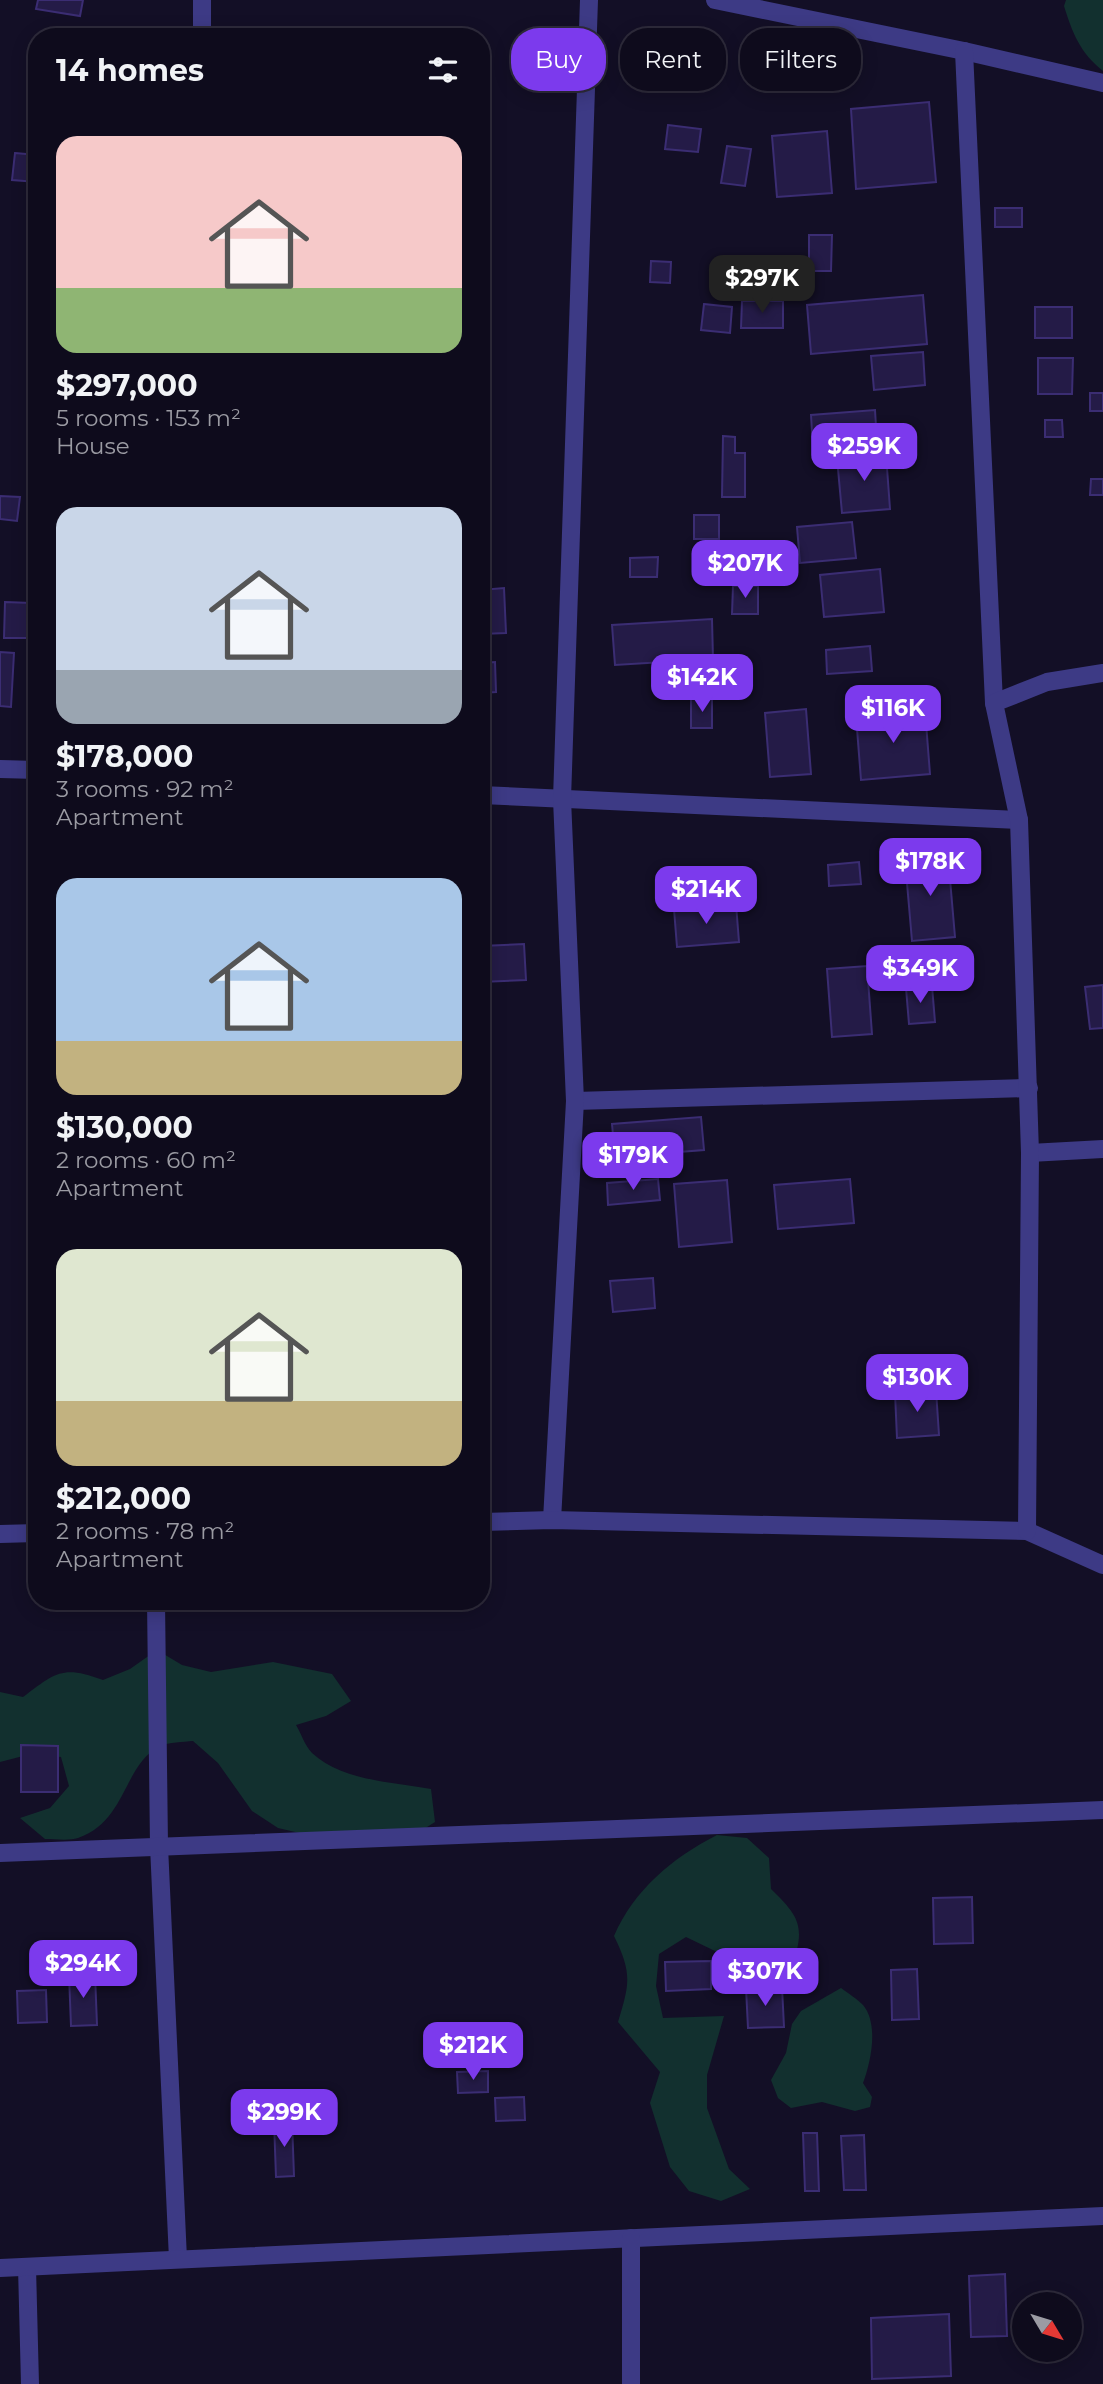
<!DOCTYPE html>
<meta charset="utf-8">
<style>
body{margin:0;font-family:Montserrat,sans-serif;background:#171425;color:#f1f3f6;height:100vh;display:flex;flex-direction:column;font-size:26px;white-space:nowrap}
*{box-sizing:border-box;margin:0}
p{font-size:23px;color:#9b9ba3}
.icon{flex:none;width:38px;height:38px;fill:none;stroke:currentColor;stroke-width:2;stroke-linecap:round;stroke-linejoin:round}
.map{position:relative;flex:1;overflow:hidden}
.side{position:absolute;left:28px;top:28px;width:462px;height:1582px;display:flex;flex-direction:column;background:#0e0b1c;border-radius:28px;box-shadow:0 4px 18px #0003,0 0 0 2px #2e2b3b}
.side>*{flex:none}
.banner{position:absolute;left:511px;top:28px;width:486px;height:63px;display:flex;gap:14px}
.needle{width:46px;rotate:128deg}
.tools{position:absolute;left:1012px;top:2292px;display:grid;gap:14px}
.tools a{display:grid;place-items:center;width:70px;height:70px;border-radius:50%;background:#0e0b1c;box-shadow:0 4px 18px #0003,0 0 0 2px #2e2b3b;font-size:35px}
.price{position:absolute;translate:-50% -60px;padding:0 16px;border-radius:14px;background:#7c3aed;color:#fff;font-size:23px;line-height:46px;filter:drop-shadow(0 2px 4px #0008)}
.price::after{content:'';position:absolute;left:50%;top:42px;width:21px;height:16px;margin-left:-10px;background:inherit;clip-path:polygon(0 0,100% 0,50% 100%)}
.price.selected{background:#222;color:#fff}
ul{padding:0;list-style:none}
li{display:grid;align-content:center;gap:14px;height:371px;padding:0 28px}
li span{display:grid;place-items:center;height:217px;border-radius:21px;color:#555}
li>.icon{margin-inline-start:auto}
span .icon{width:126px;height:126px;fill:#fffc;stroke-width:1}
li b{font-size:30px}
h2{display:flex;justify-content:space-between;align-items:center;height:84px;padding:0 28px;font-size:30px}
.pill{padding:0 24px;border-radius:28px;background:#0e0b1c;box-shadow:0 4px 18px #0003,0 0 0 2px #2e2b3b;font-size:24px;line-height:63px}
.pill.selected{background:#7c3aed;color:#fff}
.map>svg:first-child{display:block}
.green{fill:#12302f}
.building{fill:#241b47;stroke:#3b2d73;stroke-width:2}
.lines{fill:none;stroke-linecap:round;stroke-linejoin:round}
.minor{stroke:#3d3a85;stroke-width:18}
</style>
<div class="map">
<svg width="1103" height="2384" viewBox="0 0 1103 2384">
<rect width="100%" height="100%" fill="#130f26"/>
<g class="green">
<path d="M1066,0H1103V71C1080,53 1072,32 1064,6Z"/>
<path d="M157,1650L182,1665L211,1672L273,1662L332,1674L351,1701L326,1716L296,1725C301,1733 305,1746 312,1753C342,1781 393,1782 431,1789L435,1822L408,1839L308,1835L278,1828L252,1811L218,1763L193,1741C183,1742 169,1742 160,1746C123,1765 127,1821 78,1838C69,1841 55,1839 45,1839L20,1818L50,1808L69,1786L61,1757L31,1754L0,1762V1692L23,1697C56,1672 63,1665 103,1680L130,1669Z"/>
<path d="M717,1835L747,1838L769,1858L771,1889C801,1918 805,1927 792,1967L765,1982L735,1974L715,1951L686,1937L659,1954L656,1986L663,2018L724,2016L707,2075V2108L729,2169L750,2189L721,2201L689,2191L670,2167L650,2103L660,2072L618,2022C630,1983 632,1973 614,1936C634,1890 672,1858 717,1835Z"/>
<path d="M841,1988C848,1993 857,1999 863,2005C879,2024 871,2062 863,2083L872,2097L870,2107L855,2111L822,2102L791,2108L778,2098L771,2080L786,2053L792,2024L801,2011Z"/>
</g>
<g class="building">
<polygon points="38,0 83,0 80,16 36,9"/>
<polygon points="929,102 936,182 856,189 851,109"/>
<polygon points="668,125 701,129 698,152 665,149"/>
<polygon points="827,131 832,193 777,197 772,136"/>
<polygon points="727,146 751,149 745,186 721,183"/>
<polygon points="15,153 37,155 37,182 12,180"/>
<rect x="995" y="208" width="27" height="19"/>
<polygon points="809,235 832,235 831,271 809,271"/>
<polygon points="651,261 671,262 670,283 650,282"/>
<polygon points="923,295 927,344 811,354 807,305"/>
<polygon points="742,301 783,301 783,328 741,328"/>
<polygon points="704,304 732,307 730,333 701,330"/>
<rect x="1035" y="307" width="37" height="31"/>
<polygon points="923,352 925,385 874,390 871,356"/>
<polygon points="1038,358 1073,358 1072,394 1038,394"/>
<rect x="1090" y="393" width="13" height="18"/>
<polygon points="875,410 877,443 813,448 811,415"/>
<polygon points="1045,420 1062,420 1063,437 1045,437"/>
<polygon points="723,436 735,437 735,453 745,453 745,497 722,497"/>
<polygon points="886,454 890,509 842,513 837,458"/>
<polygon points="1091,479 1103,479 1103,495 1090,495"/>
<polygon points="0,496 20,497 17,521 0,519"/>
<rect x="694" y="515" width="25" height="24"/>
<polygon points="852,522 856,558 800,563 797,527"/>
<polygon points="658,557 657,577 630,577 630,558"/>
<polygon points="880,569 884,612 824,617 820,575"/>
<polygon points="733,586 758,586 758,614 732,614"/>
<polygon points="504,588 506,633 481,634 481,590"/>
<polygon points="5,602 31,603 30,638 4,638"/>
<polygon points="712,619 713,659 615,665 612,625"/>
<polygon points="870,646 872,671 827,674 826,650"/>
<polygon points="0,652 14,653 11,707 0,706"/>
<polygon points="495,662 496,692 481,693 481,663"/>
<rect x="691" y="699" width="21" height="29"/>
<polygon points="806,709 811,774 770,777 765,713"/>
<polygon points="925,710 930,774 861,780 856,716"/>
<polygon points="948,856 955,937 912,941 905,860"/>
<polygon points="859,862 861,884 829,886 828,865"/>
<polygon points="736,904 739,942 677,947 674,909"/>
<polygon points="524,944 526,980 481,982 481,946"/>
<polygon points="867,966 872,1034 832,1037 827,969"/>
<polygon points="1103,985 1103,1028 1090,1029 1085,987"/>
<polygon points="932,986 935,1022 909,1024 906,988"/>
<polygon points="701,1117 704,1150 615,1157 612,1124"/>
<polygon points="658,1179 660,1200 608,1205 607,1183"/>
<polygon points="850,1179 854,1223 778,1229 774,1185"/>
<polygon points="727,1180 732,1242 679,1247 674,1184"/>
<polygon points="653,1278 655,1308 613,1312 610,1281"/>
<polygon points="936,1390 939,1435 897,1438 895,1393"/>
<polygon points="21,1745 58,1746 58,1792 21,1792"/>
<polygon points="972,1897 973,1943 934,1944 933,1898"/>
<polygon points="711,1961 711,1989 666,1991 665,1962"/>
<polygon points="917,1969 919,2019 892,2020 891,1970"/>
<polygon points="95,1974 97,2025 71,2026 69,1975"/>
<polygon points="782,1987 784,2027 748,2028 746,1988"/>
<polygon points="46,1990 47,2022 18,2023 17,1991"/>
<polygon points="488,2071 488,2092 458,2093 457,2072"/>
<polygon points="524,2097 525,2120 496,2121 495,2098"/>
<polygon points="274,2121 292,2121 294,2176 276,2177"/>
<polygon points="803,2133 817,2133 819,2191 805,2191"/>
<polygon points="864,2135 866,2190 844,2190 841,2136"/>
<polygon points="1005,2274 1007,2336 971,2337 969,2276"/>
<polygon points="949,2314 951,2376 872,2379 871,2318"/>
</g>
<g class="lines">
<g class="minor">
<polyline points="715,0 964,51 1103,83"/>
<polyline points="202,37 202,0"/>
<polyline points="964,51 994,703"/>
<polyline points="0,769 37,770"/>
<polyline points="481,795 1019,820"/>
<polyline points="575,1101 1029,1088"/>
<polyline points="1030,1153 1103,1149"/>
<polyline points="552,1520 575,1101 562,799 589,0"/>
<polyline points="481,1522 552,1520 1027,1531 1103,1565"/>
<polyline points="1027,1531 1030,1153 1019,820 994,703 1047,682 1103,673"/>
<polyline points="0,1534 37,1533"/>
<polyline points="156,1601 159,1846 178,2259"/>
<polyline points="0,1853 1103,1810"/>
<polyline points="27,2267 30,2384"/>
<polyline points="0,2268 1103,2216"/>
<polyline points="631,2384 631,2238"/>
</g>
</g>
</svg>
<div class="tools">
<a><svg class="needle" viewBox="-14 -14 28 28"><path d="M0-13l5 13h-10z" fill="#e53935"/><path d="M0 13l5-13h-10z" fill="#9b9ba3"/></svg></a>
</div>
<b class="price selected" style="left:762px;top:315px">$297K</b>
<b class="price" style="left:864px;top:483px">$259K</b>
<b class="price" style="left:745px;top:600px">$207K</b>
<b class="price" style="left:702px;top:714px">$142K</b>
<b class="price" style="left:893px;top:745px">$116K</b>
<b class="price" style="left:930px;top:898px">$178K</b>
<b class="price" style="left:706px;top:926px">$214K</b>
<b class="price" style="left:920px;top:1005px">$349K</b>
<b class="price" style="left:633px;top:1192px">$179K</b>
<b class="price" style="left:917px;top:1414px">$130K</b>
<b class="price" style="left:83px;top:2000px">$294K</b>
<b class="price" style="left:765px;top:2008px">$307K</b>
<b class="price" style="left:473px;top:2082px">$212K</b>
<b class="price" style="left:284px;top:2149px">$299K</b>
<div class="banner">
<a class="pill selected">Buy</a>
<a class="pill">Rent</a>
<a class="pill">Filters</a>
</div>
<section class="side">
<h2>14 homes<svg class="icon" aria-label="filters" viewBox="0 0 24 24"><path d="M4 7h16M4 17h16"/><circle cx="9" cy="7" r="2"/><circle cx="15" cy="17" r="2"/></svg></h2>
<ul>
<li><span style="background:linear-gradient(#f6c9c9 70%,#8fb573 0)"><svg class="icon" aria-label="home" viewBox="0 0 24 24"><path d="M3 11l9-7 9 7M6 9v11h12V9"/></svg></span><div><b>$297,000</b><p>5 rooms · 153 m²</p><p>House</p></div></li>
<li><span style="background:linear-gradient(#c9d6e8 75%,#9aa5b1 0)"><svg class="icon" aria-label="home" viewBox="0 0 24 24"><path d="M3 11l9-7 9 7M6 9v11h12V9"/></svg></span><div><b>$178,000</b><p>3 rooms · 92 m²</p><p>Apartment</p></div></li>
<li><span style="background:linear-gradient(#a9c7e8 75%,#c2b280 0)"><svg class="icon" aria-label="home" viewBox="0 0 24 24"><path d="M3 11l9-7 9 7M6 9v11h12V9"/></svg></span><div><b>$130,000</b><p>2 rooms · 60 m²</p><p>Apartment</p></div></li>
<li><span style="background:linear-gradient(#dfe7d0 70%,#c2b280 0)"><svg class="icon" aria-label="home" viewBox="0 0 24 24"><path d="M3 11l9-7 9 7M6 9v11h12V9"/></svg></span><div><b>$212,000</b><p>2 rooms · 78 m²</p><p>Apartment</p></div></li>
</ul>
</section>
</div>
